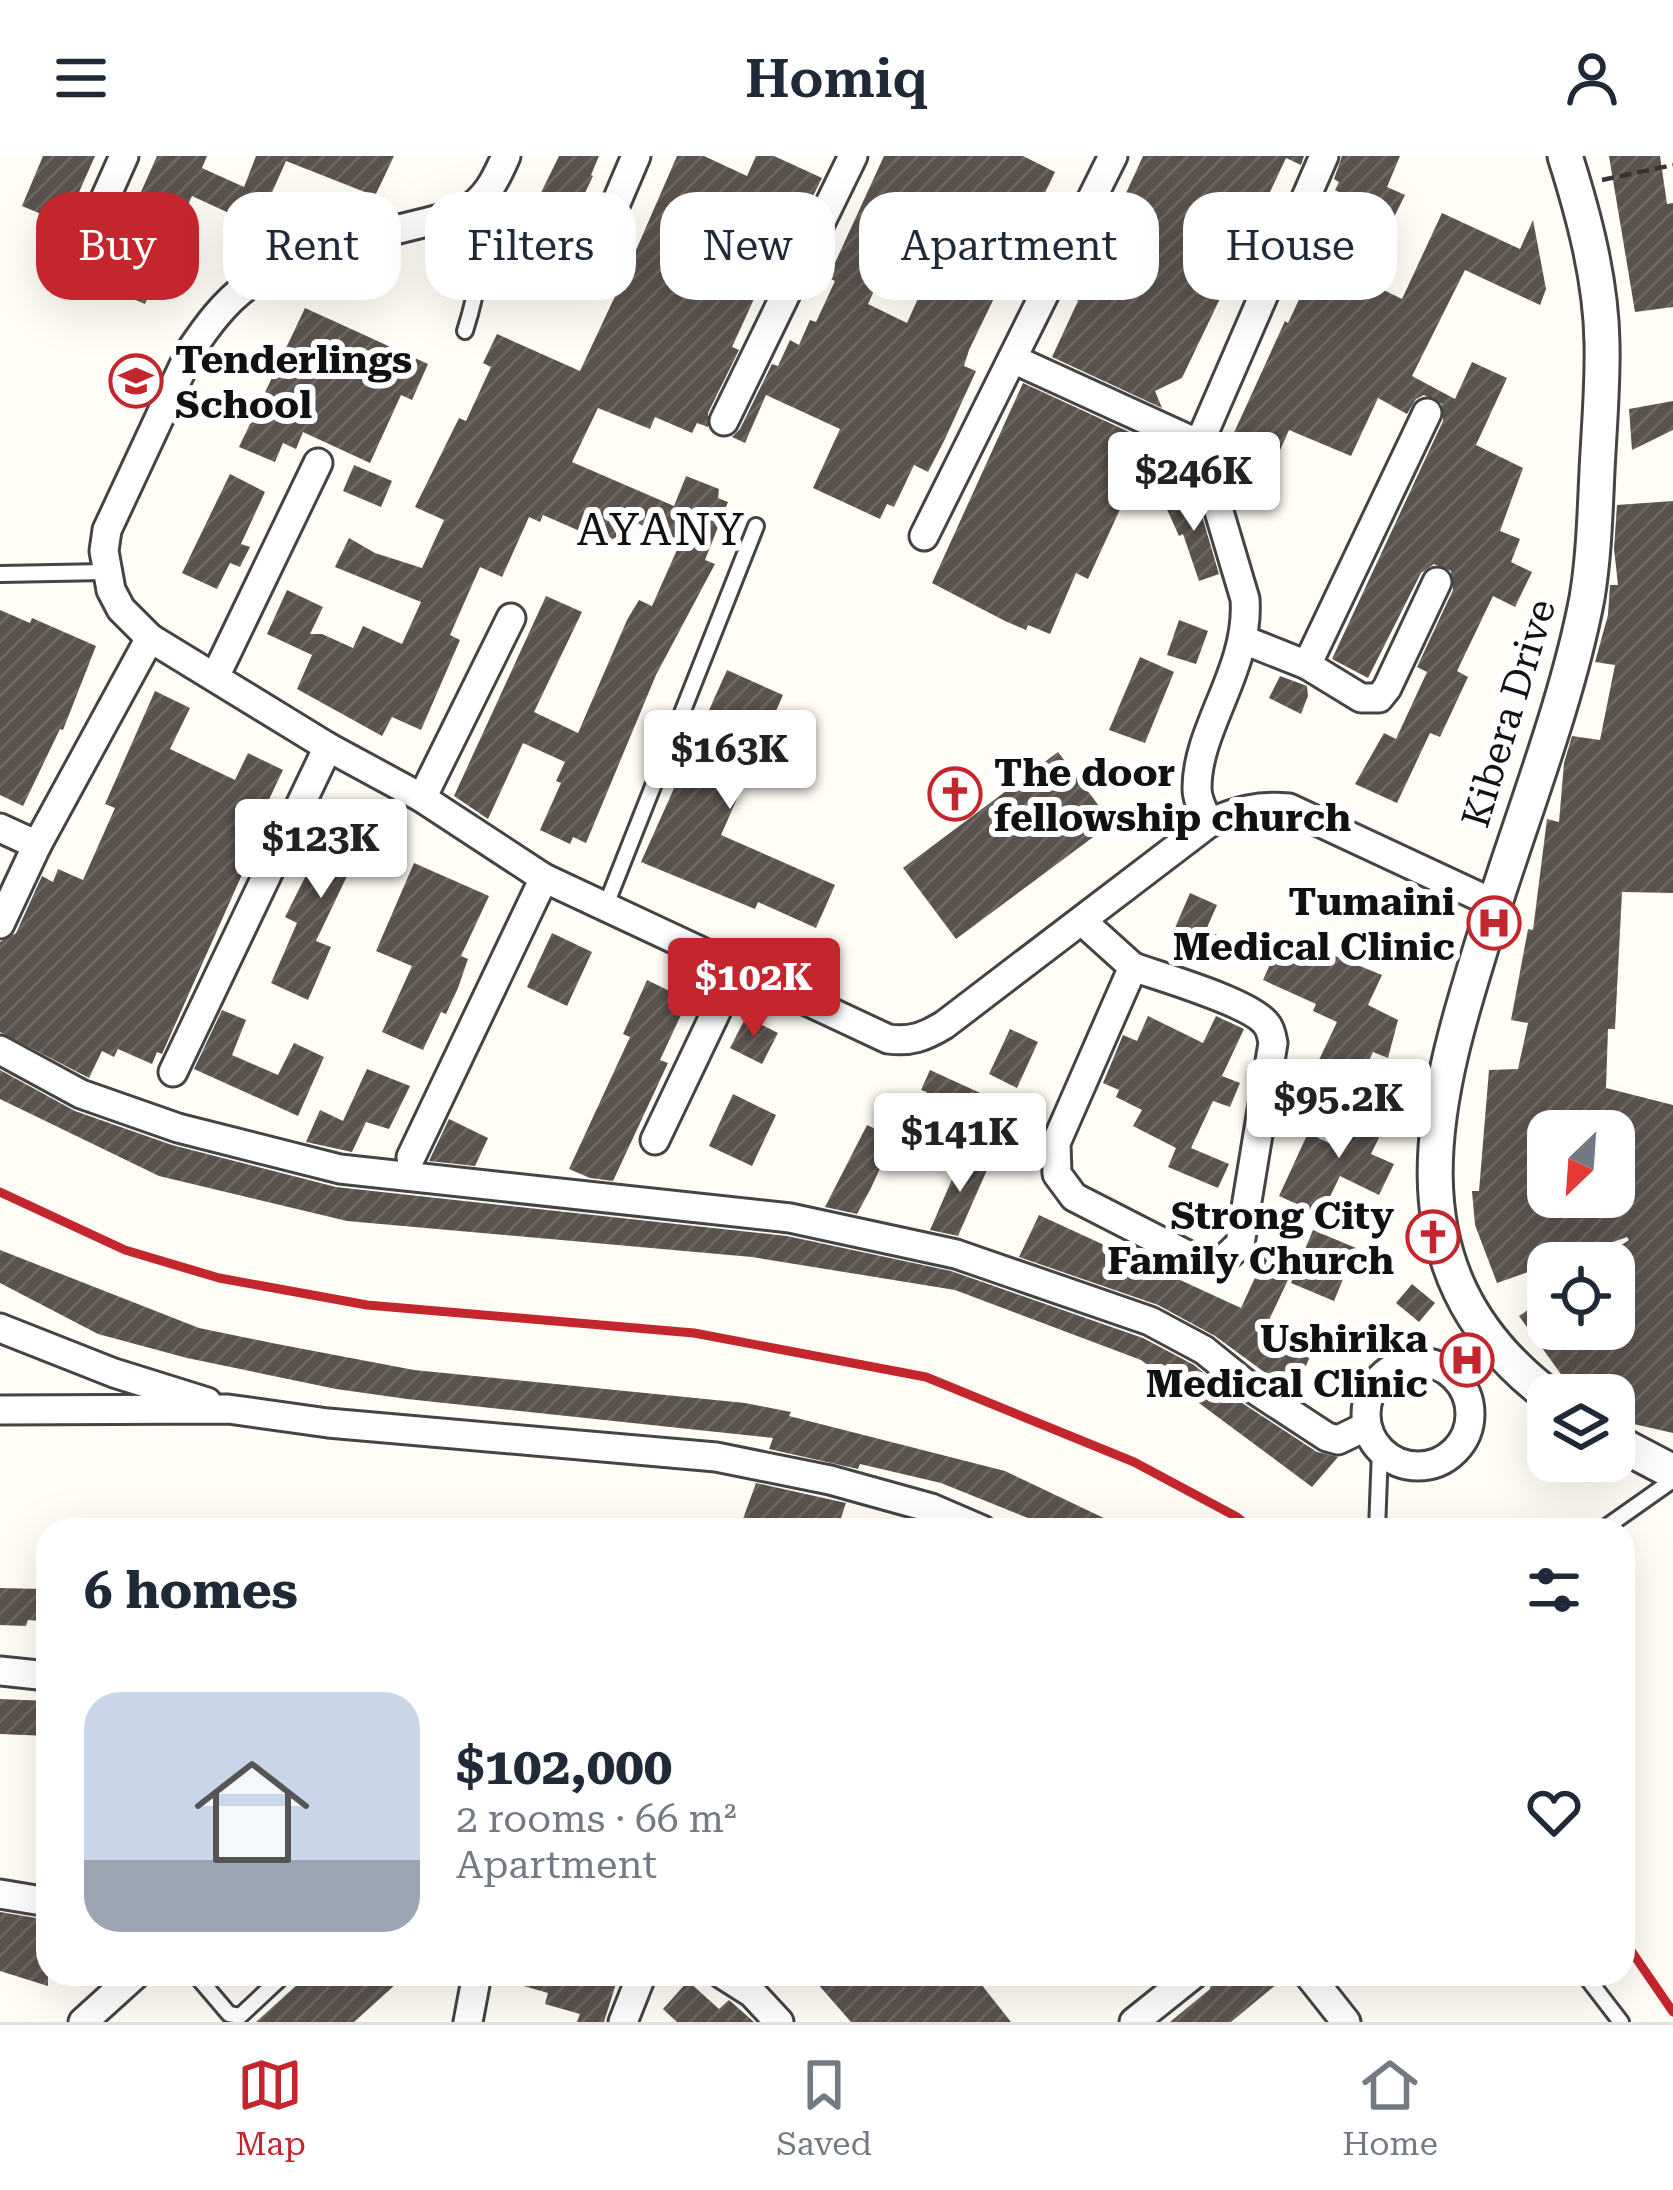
<!DOCTYPE html>
<meta charset="utf-8">
<style>
body{margin:0;font-family:"Roboto Serif",serif;background:#f6f6f7;color:#1f2937;height:100vh;display:flex;flex-direction:column;font-size:45px;white-space:nowrap}
*{box-sizing:border-box;margin:0}
p{font-size:39px;color:#747a83}
.icon{flex:none;width:66px;height:66px;fill:none;stroke:currentColor;stroke-width:2;stroke-linecap:round;stroke-linejoin:round}
.map{position:relative;flex:1;overflow:hidden}
.panel{position:absolute;left:36px;top:1362px;width:1599px;height:468px;display:flex;flex-direction:column;background:#fff;border-radius:36px;box-shadow:0 12px 48px #0002}
.panel>*{flex:none}
.top-card{position:absolute;left:36px;top:36px;width:1602px;height:108px;display:flex;gap:24px}
.needle{width:78px;rotate:205deg}
.controls{position:absolute;left:1527px;top:954px;display:grid;gap:24px}
.controls a{display:grid;place-items:center;width:108px;height:108px;border-radius:24px;background:#fff;box-shadow:0 12px 48px #0002;font-size:60px}
.price{position:absolute;translate:-50% -102px;padding:0 27px;border-radius:12px;background:#fff;color:#222;font-size:39px;line-height:78px;filter:drop-shadow(0 3px 6px #0008)}
.price::after{content:'';position:absolute;left:50%;top:72px;width:36px;height:27px;margin-left:-18px;background:inherit;clip-path:polygon(0 0,100% 0,50% 100%)}
.price.on{background:#c4262e;color:#fff}
ul{padding:0;list-style:none}
li{display:flex;align-items:center;gap:36px;height:300px;padding:0 48px}
li span{display:grid;place-items:center;flex:none;width:336px;height:240px;border-radius:36px;color:#555}
li>.icon{margin-inline-start:auto}
span .icon{width:144px;height:144px;fill:#fffc;stroke-width:1}
li b{font-size:51px}
h2{display:flex;justify-content:space-between;align-items:center;height:144px;padding:0 48px;font-size:51px}
.chip{padding:0 42px;border-radius:36px;background:#fff;box-shadow:0 12px 48px #0002;font-size:42px;line-height:108px}
.chip.on{background:#c4262e;color:#fff}
header{display:flex;justify-content:space-between;align-items:center;height:156px;padding:0 48px;background:#fff;font-size:54px;font-weight:600}
.tab-bar{display:flex;justify-content:space-around;align-items:center;height:168px;border-top:3px solid #e0e1e3;background:#fff;font-size:33px;color:#747a83}
.tab-bar a{display:grid;justify-items:center;gap:6px}
.tab-bar .on{color:#c4262e}
.map>svg:first-child{display:block}
.building{fill:url(#building-hatch);fill-rule:evenodd}
.lines{fill:none;stroke-linecap:round;stroke-linejoin:round}
.service-casing{stroke:#444;stroke-width:20}
.minor-casing{stroke:#444;stroke-width:33}
.tertiary-casing{stroke:#444;stroke-width:39}
.path{stroke:#333;stroke-width:4.5;stroke-dasharray:12 6;stroke-linecap:butt}
.service{stroke:#fff;stroke-width:14}
.minor{stroke:#fff;stroke-width:27}
.tertiary{stroke:#fff;stroke-width:33}
.rail{stroke:#c4262e;stroke-width:9}
.labels{text-anchor:middle;stroke-width:12;stroke-linejoin:round;paint-order:stroke}
.poi-label{font-size:39px;font-weight:bold;fill:#111;stroke:#fff;text-anchor:end}
.street-label{font-size:39px;fill:#111;stroke:#fff}
.quarter-label{font-size:45px;letter-spacing:3px;fill:#111;stroke:#fff}
</style>
<header><svg class="icon" aria-label="menu" viewBox="0 0 24 24"><path d="M4 6h16M4 12h16M4 18h16"/></svg>Homiq<svg class="icon" aria-label="person" viewBox="0 0 24 24"><circle cx="12" cy="8" r="4"/><path d="M4 21q1-7 8-7t8 7"/></svg></header>
<div class="map">
<svg width="1673" height="1866" viewBox="0 0 1673 1866">
<defs>
<pattern id="building-hatch" width="6" height="6" patternUnits="userSpaceOnUse" patternTransform="scale(3)"><rect width="6" height="6" fill="#5a524d"/><path d="M-1 1l2-2M0 6l6-6M5 7l2-2" fill="none" stroke="#6d6662"/></pattern>
</defs>
<rect width="100%" height="100%" fill="#fffdf5"/>
<g class="building">
<polygon points="43,0 95,0 65,68 22,50"/>
<polygon points="157,0 207,0 202,12 244,31 256,0 394,0 375,40 286,5 257,70 192,40 145,148 107,132 104,138 79,127 88,109 102,93 106,94 120,62 128,65"/>
<polygon points="559,0 599,0 591,19 593,20 567,75 531,57"/>
<polygon points="677,0 704,0 747,20 756,0 774,0 822,22 809,48 801,45 788,69 732,191 739,194 708,257 708,271 697,267 692,277 655,261 650,273 598,252 572,306 674,350 686,320 719,333 718,342 728,346 705,404 715,408 656,519 586,687 573,681 570,688 540,674 561,627 556,625 565,606 523,587 488,663 454,640 546,440 582,456 534,556 578,577 627,464 639,444 652,450 680,387 626,362 614,390 543,359 540,366 529,361 502,421 480,411 450,479 460,484 421,574 392,561 382,580 297,533 312,499 267,478 287,434 323,451 310,478 322,478 353,492 363,470 402,488 421,446 335,411 349,382 375,397 422,412 444,364 415,351 459,262 466,265 491,211 483,207 497,178 580,215 617,136 576,116 572,125 535,107 552,72 586,88 594,96 630,108"/>
<path d="M884,0H1023L1055,16L969,194L964,210L976,215L945,283L928,316L914,309L894,351L887,348L880,363L813,332L840,273L766,239L745,287L732,281L740,273L772,208L778,210L790,184L799,189L810,164L816,166L835,125L828,122ZM898,82L937,100L907,167L868,148Z"/>
<polygon points="1143,0 1304,0 1301,9 1286,2 1236,108 1254,117 1244,138 1226,130 1182,222 1155,235 1162,252 1052,201 1078,145 1074,142 1086,117 1089,118"/>
<polygon points="1342,0 1400,0 1387,31 1405,39 1363,124 1402,143 1442,57 1520,93 1533,64 1546,133 1540,149 1465,114 1412,220 1455,243 1472,206 1507,222 1476,289 1523,312 1500,375 1520,383 1511,406 1532,416 1515,451 1493,440 1457,515 1468,521 1440,581 1430,577 1397,647 1355,628 1384,577 1396,583 1427,516 1417,511 1453,434 1451,415 1434,408 1421,417 1368,522 1332,503 1443,265 1442,248 1424,239 1416,243 1407,258 1378,242 1351,300 1289,274 1273,310 1277,318 1268,344 1252,351 1228,309 1254,291 1232,281 1285,165 1288,167 1304,133 1312,136 1339,80 1332,77 1349,41 1335,34 1339,26 1334,23"/>
<polygon points="1609,0 1660,0 1667,48 1673,47 1673,151 1635,156"/>
<polygon points="305,152 428,208 412,244 401,239 370,307 303,276 296,293 283,287 275,306 239,291"/>
<polygon points="1023,227 1151,286 1088,423 1076,417 1050,478 1028,469 1026,474 1005,465 932,427"/>
<polygon points="1673,245 1673,274 1632,294 1629,253"/>
<polygon points="354,309 392,325 381,351 343,335"/>
<polygon points="230,318 265,336 241,388 250,391 240,411 230,407 217,433 182,417"/>
<polygon points="1195,336 1219,418 1199,425 1183,378 1179,380 1165,349"/>
<path d="M1673,345V737L1622,736L1615,873H1608L1606,932L1673,949V1277L1625,1266L1614,1256V1239H1585L1563,1221L1519,1160L1545,1142L1548,1173H1562L1568,1181L1578,1173H1614V1094L1629,1084L1627,1081L1497,1127L1475,1069L1472,1035H1479L1489,914L1518,913L1528,867L1511,864L1528,773L1533,774L1547,663L1559,666L1564,607L1572,580L1600,584L1615,509L1595,506L1608,459L1610,429H1618L1614,393L1617,349ZM1555,969L1614,970V1041H1548V975H1554Z"/>
<polygon points="0,454 30,467 32,462 96,490 63,574 60,573 23,650 0,639"/>
<polygon points="1179,464 1208,475 1196,508 1167,499"/>
<polygon points="1140,501 1174,516 1145,587 1109,574"/>
<polygon points="727,514 783,539 721,679 835,729 816,772 758,746 755,753 641,706"/>
<polygon points="1280,520 1307,530 1308,540 1301,558 1269,542"/>
<polygon points="155,535 190,552 170,593 235,624 248,597 283,614 255,673 261,676 162,898 157,896 152,908 118,893 114,901 102,895 89,922 0,876 0,786 16,777 42,720 53,726 58,713 83,724 115,652 105,648"/>
<polygon points="1058,596 1112,667 956,783 903,712"/>
<polygon points="341,650 378,668 354,720 348,718 316,785 331,791 308,844 271,827 297,767 285,761"/>
<polygon points="414,707 489,740 461,800 468,803 458,832 446,858 441,856 423,894 382,876 412,810 376,795"/>
<polygon points="1190,737 1217,749 1206,774 1232,785 1223,805 1171,781"/>
<polygon points="552,777 592,796 567,850 527,831"/>
<polygon points="1283,779 1382,819 1368,849 1398,864 1388,902 1373,896 1350,944 1309,925 1337,866 1313,855 1316,848 1263,824"/>
<polygon points="647,824 688,844 660,904 668,907 613,1025 590,1022 569,1013 630,881 623,878"/>
<polygon points="222,854 246,864 232,899 278,919 294,887 324,901 298,960 194,913"/>
<polygon points="1148,860 1203,887 1216,860 1244,873 1222,920 1240,927 1230,951 1213,945 1191,992 1229,1008 1218,1032 1168,1011 1176,992 1133,970 1142,954 1116,941 1119,934 1103,927 1123,879 1137,885"/>
<polygon points="746,861 778,877 762,908 730,892"/>
<polygon points="1010,873 1038,886 1017,932 989,918"/>
<polygon points="367,913 410,930 389,973 366,966 352,996 306,986 320,954 343,965"/>
<polygon points="0,914 75,955 172,989 336,1031 787,1080 951,1115 1143,1182 1194,1209 1236,1243 1317,1296 1338,1301 1312,1331 1141,1204 955,1134 752,1101 347,1065 159,1020 0,943"/>
<polygon points="930,914 989,941 972,978 919,953 927,936 921,934"/>
<polygon points="733,938 776,959 752,1010 709,990"/>
<polygon points="1352,944 1389,961 1371,998 1394,1008 1379,1039 1340,1020 1321,1059 1279,1040 1308,977 1331,988"/>
<polygon points="449,963 488,982 475,1010 429,1005"/>
<polygon points="867,969 894,982 871,1032 857,1058 825,1051"/>
<polygon points="964,996 990,1007 958,1080 930,1074"/>
<polygon points="1039,1059 1241,1152 1265,1100 1274,1104 1276,1098 1296,1107 1269,1164 1317,1184 1294,1238 1215,1180 1158,1149 1019,1101"/>
<polygon points="1313,1074 1356,1092 1334,1145 1291,1127"/>
<polygon points="0,1094 199,1172 277,1188 414,1214 745,1247 791,1256 789,1260 1005,1315 1129,1374 1058,1374 941,1327 860,1308 858,1313 769,1293 773,1282 407,1243 336,1233 187,1202 98,1178 0,1127"/>
<polygon points="1412,1128 1435,1147 1419,1166 1396,1147"/>
<polygon points="756,1327 846,1347 837,1374 739,1374"/>
<polygon points="0,1432 43,1433 42,1465 28,1464 26,1470 0,1469"/>
<polygon points="0,1543 48,1545 48,1580 0,1578"/>
<polygon points="0,1756 48,1764 48,1830 0,1815"/>
<polygon points="309,1818 407,1818 354,1866 256,1866"/>
<polygon points="504,1818 619,1818 604,1866 577,1866 580,1858 545,1848 548,1837 503,1824"/>
<polygon points="809,1818 973,1818 1011,1866 851,1866"/>
<polygon points="1212,1818 1289,1818 1231,1866 1170,1866 1210,1833"/>
<polygon points="688,1825 719,1853 729,1844 754,1866 677,1866 663,1853"/>
</g>
<g class="lines">
<g class="service-casing">
<g id="service">
<path d="M465,175C479,131 484,93 480,46"/>
<polyline points="0,418 106,416"/>
<polyline points="606,749 756,370"/>
<polyline points="1377,1374 1380,1294"/>
<polyline points="1602,1374 1673,1324"/>
<polyline points="195,1818 229,1858 240,1860 285,1818"/>
<polyline points="1584,1818 1621,1866"/>
</g>
</g>
<g class="minor-casing">
<g id="minor">
<path d="M506,0C495,25 487,42 463,57C396,75 304,91 247,130C224,147 207,170 191,194L107,374L104,395L111,434L121,453L150,482L328,591L422,642L544,722L888,883C911,886 924,881 944,869L1209,667C1237,655 1258,649 1289,652L1495,748"/>
<polyline points="602,80 636,0"/>
<polyline points="83,92 124,0"/>
<polyline points="1013,203 1199,288"/>
<polyline points="724,265 853,0"/>
<polyline points="924,380 1113,0"/>
<polyline points="1244,484 1307,509 1427,257"/>
<polyline points="1307,509 1361,542 1379,542 1387,532 1437,426"/>
<polyline points="215,521 318,307"/>
<polyline points="422,642 511,462"/>
<path d="M1209,667C1204,656 1197,645 1197,632C1197,571 1250,513 1245,443L1199,288L1324,0"/>
<polyline points="0,672 37,689"/>
<polyline points="1082,765 1133,811"/>
<polyline points="0,768 37,689 150,482"/>
<path d="M1133,811C1161,821 1253,847 1267,869C1271,874 1272,882 1273,887L1240,1088L1221,1106L1199,1105L1074,1041L1057,1018L1056,987Z"/>
<polyline points="0,894 81,938 178,972 340,1013 790,1062 956,1098 1150,1165 1204,1194 1246,1228 1327,1281 1338,1284 1367,1270"/>
<polyline points="173,916 328,591"/>
<polyline points="655,984 737,812"/>
<polyline points="411,1001 544,722"/>
<polyline points="0,1172 114,1217 207,1246"/>
<circle cx="1418" cy="1258" r="52"/>
<polyline points="0,1254 228,1253 328,1267 716,1301 830,1324 931,1352 982,1374"/>
<polyline points="0,1515 48,1520"/>
<polyline points="0,1738 48,1746"/>
<polyline points="722,1818 752,1837 779,1866"/>
<polyline points="1308,1818 1346,1866"/>
<polyline points="83,1866 136,1818"/>
<polyline points="468,1866 477,1818"/>
<polyline points="623,1866 642,1818"/>
<polyline points="1134,1866 1194,1818"/>
</g>
</g>
<g class="tertiary-casing">
<g id="tertiary">
<path d="M1548,1239C1373,1105 1440,923 1495,747C1526,650 1568,542 1587,442C1594,400 1595,357 1597,315C1599,273 1603,229 1602,187C1601,124 1584,60 1565,0"/>
<polyline points="1614,1285 1673,1316"/>
</g>
</g>
<polyline class="path" points="1602,24 1673,9"/>
<use href="#service" class="service"/>
<use href="#minor" class="minor"/>
<use href="#tertiary" class="tertiary"/>
<g class="rail">
<polyline points="0,1036 125,1094 219,1122 367,1149 694,1177 926,1221 1134,1306 1237,1361 1253,1374"/>
<polyline points="1623,1783 1673,1856"/>
</g>
</g>
<defs>
<g id="school-ring" transform="scale(2.7)"><circle r="9.5" fill="#fff" stroke="#c4262e" stroke-width="1.5"/><path d="M0-5L7-2L0 1L-7-2ZM-4 1L0 2.5L4 1V4Q0 6-4 4Z" fill="#c4262e"/></g>
<g id="church-ring" transform="scale(2.7)"><circle r="9.5" fill="#fff" stroke="#c4262e" stroke-width="1.5"/><path d="M-1.2-6h2.4v3.5h3.3v2.4h-3.3V6h-2.4V-.1h-3.3v-2.4h3.3Z" fill="#c4262e"/></g>
<g id="hospital-ring" transform="scale(2.7)"><circle r="9.5" fill="#fff" stroke="#c4262e" stroke-width="1.5"/><path d="M-5-5h3v3.5h4V-5h3V5h-3V1.5h-4V5h-3Z" fill="#c4262e"/></g>
</defs>
<g fill-rule="evenodd">
<use href="#school-ring" x="136" y="225"/>
<use href="#church-ring" x="955" y="638"/>
<use href="#hospital-ring" x="1494" y="767"/>
<use href="#church-ring" x="1433" y="1081"/>
<use href="#hospital-ring" x="1467" y="1204"/>
</g>
<g class="labels">
<g class="poi-label">
<text x="175" y="217" text-anchor="start">Tenderlings<tspan x="175" dy="45">School</tspan></text>
<text x="994" y="630" text-anchor="start">The door<tspan x="994" dy="45">fellowship church</tspan></text>
<text x="1455" y="759">Tumaini<tspan x="1455" dy="45">Medical Clinic</tspan></text>
<text x="1394" y="1073">Strong City<tspan x="1394" dy="45">Family Church</tspan></text>
<text x="1428" y="1196">Ushirika<tspan x="1428" dy="45">Medical Clinic</tspan></text>
</g>
<g class="street-label">
<text transform="translate(1508 557) rotate(-73)" y="14">Kibera Drive</text>
</g>
<g class="quarter-label">
<text x="662" y="389">AYANY</text>
</g>
</g>
</svg>
<div class="controls">
<a><svg class="needle" viewBox="-14 -14 28 28"><path d="M0-13l5 13h-10z" fill="#e53935"/><path d="M0 13l5-13h-10z" fill="#747a83"/></svg></a>
<a><svg class="icon" aria-label="locate" viewBox="0 0 24 24"><circle cx="12" cy="12" r="6"/><path d="M12 2v4M12 18v4M2 12h4M18 12h4"/></svg></a>
<a><svg class="icon" aria-label="layers" viewBox="0 0 24 24"><path d="M12 4l9 5-9 5-9-5zM3 14l9 5 9-5"/></svg></a>
</div>
<b class="price" style="left:1194px;top:378px">$246K</b>
<b class="price" style="left:730px;top:656px">$163K</b>
<b class="price" style="left:321px;top:745px">$123K</b>
<b class="price on" style="left:754px;top:884px">$102K</b>
<b class="price" style="left:1339px;top:1005px">$95.2K</b>
<b class="price" style="left:960px;top:1039px">$141K</b>
<div class="top-card">
<a class="chip on">Buy</a>
<a class="chip">Rent</a>
<a class="chip">Filters</a>
<a class="chip">New</a>
<a class="chip">Apartment</a>
<a class="chip">House</a>
</div>
<section class="panel">
<h2>6 homes<svg class="icon" aria-label="filters" viewBox="0 0 24 24"><path d="M4 7h16M4 17h16"/><circle cx="9" cy="7" r="2"/><circle cx="15" cy="17" r="2"/></svg></h2>
<ul>
<li><span style="background:linear-gradient(#c9d6e8 70%,#9aa5b1 0)"><svg class="icon" aria-label="home" viewBox="0 0 24 24"><path d="M3 11l9-7 9 7M6 9v11h12V9"/></svg></span><div><b>$102,000</b><p>2 rooms · 66 m²</p><p>Apartment</p></div><svg class="icon" aria-label="heart" viewBox="0 0 24 24"><path d="M12 20l-8-8c-3-5 5-10 8-4 3-6 11-1 8 4z"/></svg></li>
</ul>
</section>
</div>
<nav class="tab-bar">
<a class="on"><svg class="icon" aria-label="map" viewBox="0 0 24 24"><path d="M3 6l6-2 6 2 6-2v14l-6 2-6-2-6 2zM9 4v14M15 6v14"/></svg>Map</a>
<a><svg class="icon" aria-label="saved" viewBox="0 0 24 24"><path d="M7 4h10v16l-5-4-5 4z"/></svg>Saved</a>
<a><svg class="icon" aria-label="home" viewBox="0 0 24 24"><path d="M3 11l9-7 9 7M6 9v11h12V9"/></svg>Home</a>
</nav>
